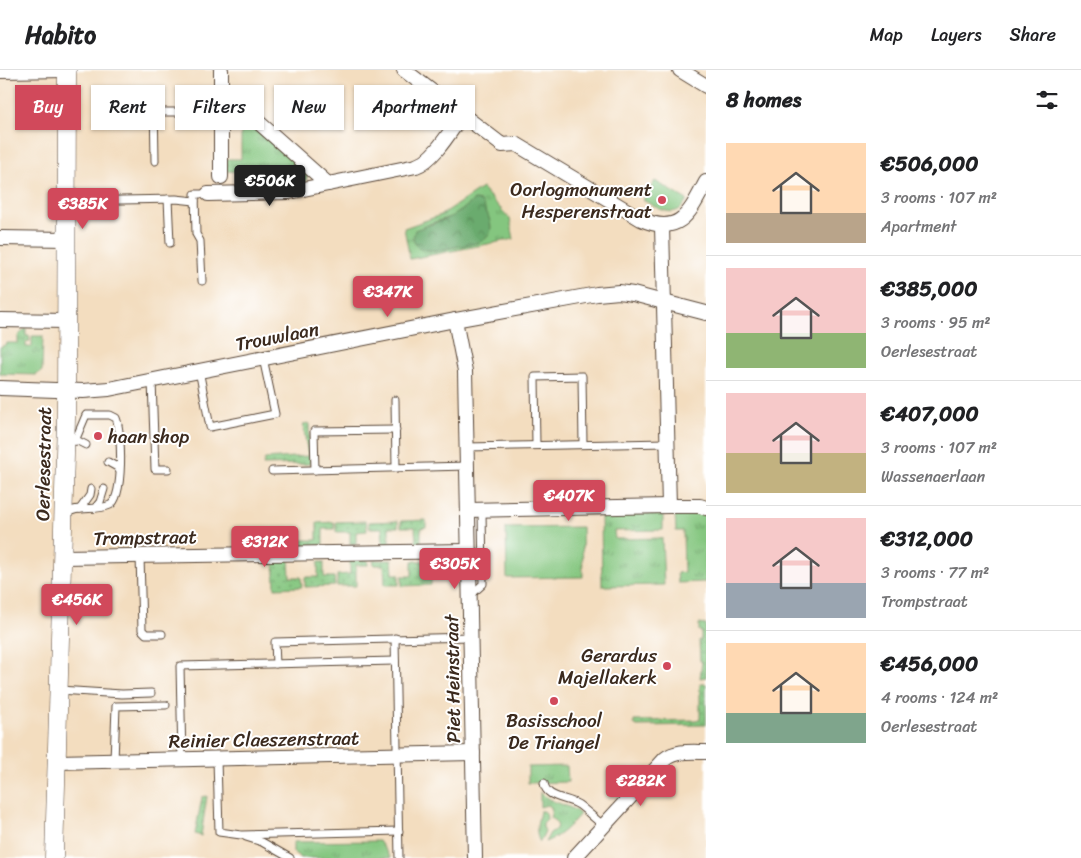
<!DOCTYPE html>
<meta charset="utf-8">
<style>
body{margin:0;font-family:Sriracha,sans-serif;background:#f2f2f2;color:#202124;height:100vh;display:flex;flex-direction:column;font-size:19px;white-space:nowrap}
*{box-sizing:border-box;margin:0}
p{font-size:16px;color:#757577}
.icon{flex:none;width:28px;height:28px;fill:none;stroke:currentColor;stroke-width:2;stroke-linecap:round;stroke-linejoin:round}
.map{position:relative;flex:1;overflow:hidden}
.drawer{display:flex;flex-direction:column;background:#fff;width:375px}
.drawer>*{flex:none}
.guide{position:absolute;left:15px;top:15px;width:475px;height:45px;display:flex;gap:10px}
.price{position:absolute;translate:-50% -42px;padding:0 11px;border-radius:5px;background:#d1495b;color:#fff;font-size:16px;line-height:32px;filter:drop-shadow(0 1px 2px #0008)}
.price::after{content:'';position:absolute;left:50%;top:30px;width:15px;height:11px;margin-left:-8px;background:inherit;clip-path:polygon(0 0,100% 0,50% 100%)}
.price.active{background:#222;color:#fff}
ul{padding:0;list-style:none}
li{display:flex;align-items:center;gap:15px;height:125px;padding:0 20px}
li+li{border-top:1px solid #e0e0e0}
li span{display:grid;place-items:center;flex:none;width:140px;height:100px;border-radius:0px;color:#555}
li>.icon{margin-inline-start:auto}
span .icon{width:60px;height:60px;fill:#fffc;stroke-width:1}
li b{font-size:21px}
h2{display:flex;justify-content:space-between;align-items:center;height:60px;padding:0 20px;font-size:21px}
.chip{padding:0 18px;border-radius:0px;background:#fff;box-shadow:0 1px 4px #0004;font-size:18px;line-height:45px}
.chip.active{background:#d1495b;color:#fff}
header{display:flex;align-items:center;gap:30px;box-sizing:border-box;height:70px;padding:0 25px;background:#fff;border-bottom:1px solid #e0e0e0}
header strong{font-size:24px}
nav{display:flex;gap:28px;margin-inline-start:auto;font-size:18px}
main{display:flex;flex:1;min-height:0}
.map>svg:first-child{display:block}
.grass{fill:url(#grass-tufts);stroke:#60784e;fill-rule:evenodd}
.forest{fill:url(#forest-crowns);stroke:#536a46}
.garden{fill:url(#garden-dots);stroke:#60784e}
.pitch{fill:#84c67f;stroke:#60784e}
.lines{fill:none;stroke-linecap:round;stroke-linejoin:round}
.service-casing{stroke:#574536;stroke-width:9}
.minor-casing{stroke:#574536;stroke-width:16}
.tertiary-casing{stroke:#574536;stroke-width:19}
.service{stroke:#fff;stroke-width:7}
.minor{stroke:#fff;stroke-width:14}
.tertiary{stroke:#fff;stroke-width:18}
.poi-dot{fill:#d1495b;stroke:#fff;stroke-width:2}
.labels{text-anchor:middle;stroke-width:4;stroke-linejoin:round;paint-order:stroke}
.poi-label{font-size:19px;fill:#3b2a1e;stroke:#fff;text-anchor:end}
.street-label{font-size:19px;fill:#3b2a1e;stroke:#fff}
</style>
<header>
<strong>Habito</strong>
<nav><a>Map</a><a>Layers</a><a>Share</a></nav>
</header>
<main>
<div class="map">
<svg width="706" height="788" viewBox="0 0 706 788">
<defs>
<pattern id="grass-tufts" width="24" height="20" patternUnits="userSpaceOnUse" patternTransform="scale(1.25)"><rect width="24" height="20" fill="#84c67f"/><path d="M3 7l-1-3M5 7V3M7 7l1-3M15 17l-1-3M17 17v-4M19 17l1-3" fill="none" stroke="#6da167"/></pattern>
<pattern id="forest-crowns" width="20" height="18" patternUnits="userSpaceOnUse" patternTransform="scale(1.25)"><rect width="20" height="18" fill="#6bab6e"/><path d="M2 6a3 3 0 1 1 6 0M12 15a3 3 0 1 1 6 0" fill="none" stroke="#598b5a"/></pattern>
<pattern id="garden-dots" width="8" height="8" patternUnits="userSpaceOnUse" patternTransform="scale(1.25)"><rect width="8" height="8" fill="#84c67f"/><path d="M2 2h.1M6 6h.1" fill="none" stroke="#6da167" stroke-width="1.8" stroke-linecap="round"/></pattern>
</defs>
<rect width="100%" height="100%" fill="#fff"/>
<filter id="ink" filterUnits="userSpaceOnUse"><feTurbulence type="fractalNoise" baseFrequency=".02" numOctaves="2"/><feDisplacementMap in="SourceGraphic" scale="10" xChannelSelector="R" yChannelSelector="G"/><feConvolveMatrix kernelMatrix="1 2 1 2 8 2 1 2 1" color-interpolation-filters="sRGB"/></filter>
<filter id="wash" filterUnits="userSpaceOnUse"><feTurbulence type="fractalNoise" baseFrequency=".0096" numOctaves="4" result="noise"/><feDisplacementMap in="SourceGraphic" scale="20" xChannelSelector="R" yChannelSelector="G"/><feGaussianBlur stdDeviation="1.12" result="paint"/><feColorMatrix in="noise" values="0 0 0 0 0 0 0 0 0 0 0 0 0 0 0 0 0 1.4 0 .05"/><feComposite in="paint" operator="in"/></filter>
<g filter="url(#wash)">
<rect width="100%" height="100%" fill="#f3ddbf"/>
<g class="grass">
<polygon points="231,38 234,38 308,103 306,111 299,114 298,99 258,101 258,116 246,116 246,102 226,101 226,89 241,89 241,51 226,51 228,40"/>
<path d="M655,111L687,130C685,132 683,137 680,139C669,147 652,135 643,130Z"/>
<path d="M482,118L510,149L514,169L410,189L404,158L441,145ZM461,141L483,171L434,181L429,154L453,146Z"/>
<polygon points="26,258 26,266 29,266 30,271 26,272 26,277 32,277 32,266 43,266 42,301 36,305 0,304 0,277 5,275 6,273 18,273 18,266"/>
<polygon points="663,443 663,460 614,461 615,469 662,468 664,515 602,516 601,445 597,444"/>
<polygon points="675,444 701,444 706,447 706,512 678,513 677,503 684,502 683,461 676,461"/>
<polygon points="567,696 568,712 528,713 528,697"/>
<path d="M540,722C550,734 568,733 580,744C570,756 559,767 545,772L550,763L556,759L557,754L554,750L550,748L552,740L550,736L547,735L540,737Z"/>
<path d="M540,741H544L546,743L547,749L543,753V757L545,761L540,772C534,763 538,751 540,741Z"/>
<polygon points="379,771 391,788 301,788 293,782 293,772"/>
</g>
<path class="forest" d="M474,130L480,131C484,136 487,142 489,148C498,173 473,174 455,177C444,179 434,182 423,179C417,178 415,174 413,169L415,160L453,146L461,141Z"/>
<g class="garden">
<polygon points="309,353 310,394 263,395 265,389 308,386 303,354"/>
<polygon points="426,450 426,457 421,458 421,473 416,473 415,457 401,457 401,451"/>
<polygon points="366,451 367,461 356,462 356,474 350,474 350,462 336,462 336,452"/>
<polygon points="398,451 398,457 389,457 389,474 383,474 382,458 369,458 369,452"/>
<polygon points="334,452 334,459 323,459 323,475 303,475 302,470 317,470 317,453"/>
<polygon points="289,489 290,507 301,507 302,517 275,518 274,490"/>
<polygon points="350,490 368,490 368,495 356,495 356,516 337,516 337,505 350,504"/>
<polygon points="373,490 392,490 393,504 399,504 399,515 385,515 384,495 374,495"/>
<polygon points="412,491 425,491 425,505 431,506 431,515 402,516 402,506 412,506"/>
<polygon points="318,492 324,492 324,507 334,507 335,516 305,517 305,507 318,507"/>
<polygon points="699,554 706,555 706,607 700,608 702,591 700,591 699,570 701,570 701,561 699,561"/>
<polygon points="700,614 706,614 706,655 637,656 634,654 634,651 700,650"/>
<polygon points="207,726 201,766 195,764 202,727"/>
</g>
<polygon class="pitch" points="582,457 583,507 507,508 506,458"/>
</g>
<g filter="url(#ink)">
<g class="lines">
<g class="service-casing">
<g id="service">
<polyline points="154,29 155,91"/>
<polyline points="155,42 189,42"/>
<polyline points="168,129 170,173"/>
<polyline points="68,131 176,129 195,131"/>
<polyline points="202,211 200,171 196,164 195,124 208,124"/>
<polyline points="199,300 210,357 275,344 263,288"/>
<polyline points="152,310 155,399 168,399"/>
<polyline points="395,330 396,398"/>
<polyline points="70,371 78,371 86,375"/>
<polyline points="536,375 535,307 582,306 583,374"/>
<polyline points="467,377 667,373"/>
<polyline points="108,392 117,397 119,400"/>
<polyline points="315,400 314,361 396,360"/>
<polyline points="272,401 467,396"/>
<polyline points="95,438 100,432 104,419"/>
<polyline points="80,439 90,425 91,419"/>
<path d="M64,445C77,434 95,442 110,435C124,428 122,362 116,348L110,345H86L75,371"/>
<polyline points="140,486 142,560 146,564 162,564"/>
<polyline points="471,525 483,514 482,440"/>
<polyline points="395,568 399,788"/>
<polyline points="276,594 275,572 470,567"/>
<polyline points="59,620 122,624 151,623"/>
<polyline points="217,689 219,762 241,765 399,761"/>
<polyline points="182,690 180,596 395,591"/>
<polyline points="114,691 116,636 166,635"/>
<path d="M544,713C546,729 567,727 579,735C587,741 595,749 603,755"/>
<polyline points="246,767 262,772 290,788"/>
</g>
</g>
<g class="minor-casing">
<g id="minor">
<polyline points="221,0 221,107"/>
<path d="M404,0L502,75L516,74L641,149C680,167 690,142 706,112"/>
<polyline points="680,0 706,16"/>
<polyline points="0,1 67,0"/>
<polyline points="221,19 328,114"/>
<path d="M208,124L289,122L416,96C434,90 451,60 462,45"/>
<polyline points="662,156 669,436 700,436 706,438"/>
<polyline points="0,168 67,169"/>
<polyline points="0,250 66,251"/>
<polyline points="455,250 465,301 475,788"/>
<polyline points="0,318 83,321 109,319 455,250 597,224 619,222 633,224 706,243"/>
<polyline points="468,440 669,436"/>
<polyline points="62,487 468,481"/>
<polyline points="57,692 473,683"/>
<path d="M574,788L665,689C676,680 692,682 706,682"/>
</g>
</g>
<g class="tertiary-casing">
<polyline id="tertiary" points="54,788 66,348 67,0"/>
</g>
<use href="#service" class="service"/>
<use href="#minor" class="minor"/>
<use href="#tertiary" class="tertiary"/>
</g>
</g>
<g class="poi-dot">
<circle cx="662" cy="130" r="5"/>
<circle cx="98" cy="366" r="5"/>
<circle cx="667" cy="596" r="5"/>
<circle cx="554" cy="631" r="5"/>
</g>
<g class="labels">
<g class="poi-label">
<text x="652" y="126">Oorlogmonument<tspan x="652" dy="22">Hesperenstraat</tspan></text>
<text x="108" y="373" text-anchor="start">haan shop</text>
<text x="657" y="592">Gerardus<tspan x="657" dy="22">Majellakerk</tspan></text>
<text x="554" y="657" text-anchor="middle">Basisschool<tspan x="554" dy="22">De Triangel</tspan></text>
</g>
<g class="street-label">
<text transform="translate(277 266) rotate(-11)" y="7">Trouwlaan</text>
<text transform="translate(43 394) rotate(-89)" y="7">Oerlesestraat</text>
<text transform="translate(145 467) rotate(-1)" y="7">Trompstraat</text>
<text transform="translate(452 609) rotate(-91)" y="7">Piet Heinstraat</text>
<text transform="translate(264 669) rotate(-1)" y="7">Reinier Claeszenstraat</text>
</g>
</g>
</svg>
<b class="price active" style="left:270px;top:137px">€506K</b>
<b class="price" style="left:83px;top:160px">€385K</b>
<b class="price" style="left:388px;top:248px">€347K</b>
<b class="price" style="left:569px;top:452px">€407K</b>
<b class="price" style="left:265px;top:498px">€312K</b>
<b class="price" style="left:455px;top:520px">€305K</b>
<b class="price" style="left:77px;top:556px">€456K</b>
<b class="price" style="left:641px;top:737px">€282K</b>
<div class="guide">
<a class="chip active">Buy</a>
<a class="chip">Rent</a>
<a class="chip">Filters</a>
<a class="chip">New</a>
<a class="chip">Apartment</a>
</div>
</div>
<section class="drawer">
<h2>8 homes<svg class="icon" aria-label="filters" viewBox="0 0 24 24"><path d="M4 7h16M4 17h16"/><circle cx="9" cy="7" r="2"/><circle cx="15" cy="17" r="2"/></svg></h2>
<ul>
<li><span style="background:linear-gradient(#ffd9b3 70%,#b9a48a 0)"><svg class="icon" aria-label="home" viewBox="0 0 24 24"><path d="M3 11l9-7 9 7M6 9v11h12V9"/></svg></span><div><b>€506,000</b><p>3 rooms · 107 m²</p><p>Apartment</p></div></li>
<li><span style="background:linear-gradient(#f6c9c9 65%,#8fb573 0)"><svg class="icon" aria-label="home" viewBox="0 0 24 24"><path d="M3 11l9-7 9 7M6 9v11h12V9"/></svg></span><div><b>€385,000</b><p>3 rooms · 95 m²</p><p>Oerlesestraat</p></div></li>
<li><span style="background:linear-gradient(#f6c9c9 60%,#c2b280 0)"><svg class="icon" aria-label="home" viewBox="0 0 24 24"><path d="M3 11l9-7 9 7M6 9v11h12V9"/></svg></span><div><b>€407,000</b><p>3 rooms · 107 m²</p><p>Wassenaerlaan</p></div></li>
<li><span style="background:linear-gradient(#f6c9c9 65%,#9aa5b1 0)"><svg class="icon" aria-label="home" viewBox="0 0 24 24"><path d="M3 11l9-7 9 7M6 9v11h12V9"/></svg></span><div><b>€312,000</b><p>3 rooms · 77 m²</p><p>Trompstraat</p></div></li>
<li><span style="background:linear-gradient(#ffd9b3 70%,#7fa58c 0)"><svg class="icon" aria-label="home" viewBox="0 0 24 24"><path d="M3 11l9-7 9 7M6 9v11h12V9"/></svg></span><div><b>€456,000</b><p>4 rooms · 124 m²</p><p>Oerlesestraat</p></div></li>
</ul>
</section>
</main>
